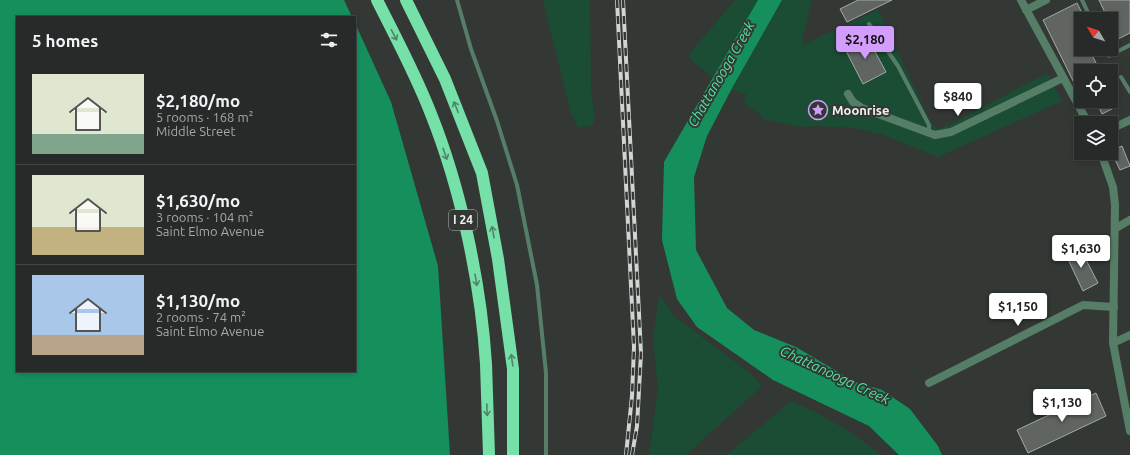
<!DOCTYPE html>
<meta charset="utf-8">
<style>
body{margin:0;font-family:Ubuntu,sans-serif;background:#323634;color:#f1f3f6;height:100vh;display:flex;flex-direction:column;font-size:15px;white-space:nowrap}
*{box-sizing:border-box;margin:0}
p{font-size:13px;color:#a4a7a8}
.icon{flex:none;width:22px;height:22px;fill:none;stroke:currentColor;stroke-width:2;stroke-linecap:round;stroke-linejoin:round}
.map{position:relative;flex:1;overflow:hidden}
.sheet{position:absolute;left:16px;top:16px;width:340px;height:356px;display:flex;flex-direction:column;background:#262a28;border-radius:0px;box-shadow:0 2px 6px #0003,0 0 0 1px #424645}
.sheet>*{flex:none}
.needle{width:26px;rotate:309deg}
.fabs{position:absolute;left:1074px;top:12px;display:grid;gap:8px}
.fabs a{display:grid;place-items:center;width:44px;height:44px;border-radius:0px;background:#262a28;box-shadow:0 2px 6px #0003,0 0 0 1px #424645;font-size:20px}
.price{position:absolute;translate:-50% -34px;padding:0 9px;border-radius:4px;background:#fff;color:#222;font-size:13px;line-height:26px;filter:drop-shadow(0 1px 2px #0008)}
.price::after{content:'';position:absolute;left:50%;top:24px;width:12px;height:9px;margin-left:-6px;background:inherit;clip-path:polygon(0 0,100% 0,50% 100%)}
.price.selected{background:#d29dfd;color:#111}
ul{padding:0;list-style:none}
li{display:flex;align-items:center;gap:12px;height:100px;padding:0 16px}
li+li{border-top:1px solid #424645}
li span{display:grid;place-items:center;flex:none;width:112px;height:80px;border-radius:0px;color:#555}
li>.icon{margin-inline-start:auto}
span .icon{width:48px;height:48px;fill:#fffc;stroke-width:1}
li b{font-size:17px}
h2{display:flex;justify-content:space-between;align-items:center;height:48px;padding:0 16px;font-size:17px}
.map>svg:first-child{display:block}
.green{fill:#1b4c34}
.water{fill:#15905d}
.building{fill:#606562;stroke:#a3a9a5}
.lines{fill:none;stroke-linecap:round;stroke-linejoin:round}
.lane{stroke:#567e67;stroke-width:4}
.street{stroke:#567e67;stroke-width:8}
.highway{stroke:#76e0a9;stroke-width:12}
.rail-casing{stroke:#d1d4d2;stroke-width:4}
.rail{stroke:#333835;stroke-width:2.5;stroke-dasharray:8;stroke-linecap:butt}
.oneway{stroke:#518469}
.labels{text-anchor:middle;stroke-width:4;stroke-linejoin:round;paint-order:stroke}
.shield{fill:#333835;stroke:#b7bab8;stroke-width:1}
.shield-label{font-size:12px;font-weight:bold;fill:#eff2f0}
.poi-label{font-size:13px;font-weight:bold;fill:#eff2f0;stroke:#333835;text-anchor:start}
.water-label{font-size:14px;font-style:italic;fill:#55e49f;stroke:#333835}
</style>
<div class="map">
<svg width="1130" height="455" viewBox="0 0 1130 455">
<rect width="100%" height="100%" fill="#333835"/>
<g class="green">
<polygon points="543,0 590,0 591,89 595,118 592,125 578,128 571,113"/>
<polygon points="735,0 758,0 713,78 689,58 689,54"/>
<polygon points="782,0 812,0 805,27 802,45 878,10 931,123 937,129 949,125 1047,73 1062,101 938,157 881,134 853,128 821,126 799,127 763,119 760,114 742,102 747,95 731,90"/>
<polygon points="659,295 674,316 749,372 762,386 686,455 649,455 658,388 653,341"/>
<path d="M791,401C824,415 853,432 881,455H727Z"/>
</g>
<g class="water">
<polygon points="0,0 344,0 352,17 17,17 17,371 355,371 355,23 391,102 438,266 450,455 0,455"/>
<polygon points="758,0 782,0 731,90 707,136 694,177 696,250 727,308 754,330 796,347 855,382 882,390 910,409 938,446 942,455 899,455 869,426 773,380 697,327 677,299 662,240 664,162"/>
</g>
<g class="building">
<polygon points="858,0 892,0 847,22 840,9"/>
<polygon points="1099,0 1130,0 1130,33 1118,39 1111,24 1111,19 1108,19"/>
<polygon points="1077,3 1085,19 1081,19 1081,22 1077,24 1081,32 1081,49 1089,49 1100,71 1081,71 1081,97 1043,20"/>
<polygon points="866,35 886,72 863,84 844,47"/>
<polygon points="1096,101 1113,101 1116,107 1102,114"/>
<polygon points="1122,146 1130,166 1120,170 1111,151"/>
<polygon points="1079,246 1098,283 1083,291 1065,253"/>
<polygon points="1096,393 1106,416 1028,453 1017,430"/>
</g>
<g class="lines">
<g class="lane">
<polyline points="457,0 471,49 497,121 517,185 537,285 546,373 546,455"/>
<polyline points="1082,0 1091,19"/>
<polyline points="869,24 898,66 929,125 929,132"/>
<polyline points="1106,49 1109,56 1130,45"/>
<polyline points="1121,77 1130,92"/>
</g>
<g class="street">
<polyline points="1021,0 1088,123"/>
<polyline points="1026,10 1046,0"/>
<polyline points="848,94 853,102 862,108 935,135 951,132 1063,78"/>
<polyline points="1111,129 1130,120"/>
<polyline points="1101,153 1113,187 1115,205 1113,343 1130,431"/>
<polyline points="1116,228 1130,220"/>
<polyline points="1113,343 1130,335"/>
<polyline points="929,383 1083,305 1114,307"/>
</g>
<g class="highway">
<path d="M377,0C396,38 416,75 431,114C461,189 481,284 486,364C487,395 488,425 489,455"/>
<polyline points="406,0 445,79 482,173 498,259 513,369 513,455"/>
</g>
<g class="rail-casing">
<g id="rail">
<polyline points="617,0 634,347 632,396 626,455"/>
<polyline points="623,0 641,353 637,426 632,455"/>
</g>
</g>
<use href="#rail" class="rail"/>
</g>
<defs><path id="oneway-shaft" d="M-6 0H5M1.5-3L5.5 0L1.5 3" fill="none" stroke-width="1.6" stroke-linecap="round" stroke-linejoin="round"/></defs>
<g class="oneway">
<use href="#oneway-shaft" transform="translate(394 35) rotate(63)"/>
<use href="#oneway-shaft" transform="translate(456 107) rotate(-112)"/>
<use href="#oneway-shaft" transform="translate(445 154) rotate(71)"/>
<use href="#oneway-shaft" transform="translate(493 232) rotate(-100)"/>
<use href="#oneway-shaft" transform="translate(476 280) rotate(80)"/>
<use href="#oneway-shaft" transform="translate(512 360) rotate(-98)"/>
<use href="#oneway-shaft" transform="translate(487 410) rotate(88)"/>
</g>
<defs>
<g id="sight-ring" transform="scale(1)"><circle r="9.5" fill="#333835" stroke="#d29dfd" stroke-width="1.5"/><path d="M0-6L1.8-2.2L6-1.7L2.9 1.2L3.7 5.4L0 3.3L-3.7 5.4L-2.9 1.2L-6-1.7L-1.8-2.2Z" fill="#d29dfd"/></g>
</defs>
<g fill-rule="evenodd">
<use href="#sight-ring" x="818" y="110"/>
</g>
<g class="labels">
<rect class="shield" x="449" y="210" width="28" height="20" rx="3"/>
<g class="shield-label">
<text x="463" y="224">I 24</text>
</g>
<g class="poi-label">
<text x="832" y="115">Moonrise</text>
</g>
<g class="water-label">
<text transform="translate(721 74) rotate(-60)" y="5">Chattanooga Creek</text>
<text transform="translate(835 375) rotate(25)" y="5">Chattanooga Creek</text>
</g>
</g>
</svg>
<div class="fabs">
<a><svg class="needle" viewBox="-14 -14 28 28"><path d="M0-13l5 13h-10z" fill="#e53935"/><path d="M0 13l5-13h-10z" fill="#a4a7a8"/></svg></a>
<a><svg class="icon" aria-label="locate" viewBox="0 0 24 24"><circle cx="12" cy="12" r="6"/><path d="M12 2v4M12 18v4M2 12h4M18 12h4"/></svg></a>
<a><svg class="icon" aria-label="layers" viewBox="0 0 24 24"><path d="M12 4l9 5-9 5-9-5zM3 14l9 5 9-5"/></svg></a>
</div>
<b class="price selected" style="left:865px;top:60px">$2,180</b>
<b class="price" style="left:958px;top:117px">$840</b>
<b class="price" style="left:1081px;top:269px">$1,630</b>
<b class="price" style="left:1018px;top:327px">$1,150</b>
<b class="price" style="left:1062px;top:423px">$1,130</b>
<section class="sheet">
<h2>5 homes<svg class="icon" aria-label="filters" viewBox="0 0 24 24"><path d="M4 7h16M4 17h16"/><circle cx="9" cy="7" r="2"/><circle cx="15" cy="17" r="2"/></svg></h2>
<ul>
<li><span style="background:linear-gradient(#dfe7d0 75%,#7fa58c 0)"><svg class="icon" aria-label="home" viewBox="0 0 24 24"><path d="M3 11l9-7 9 7M6 9v11h12V9"/></svg></span><div><b>$2,180/mo</b><p>5 rooms · 168 m²</p><p>Middle Street</p></div></li>
<li><span style="background:linear-gradient(#dfe7d0 65%,#c2b280 0)"><svg class="icon" aria-label="home" viewBox="0 0 24 24"><path d="M3 11l9-7 9 7M6 9v11h12V9"/></svg></span><div><b>$1,630/mo</b><p>3 rooms · 104 m²</p><p>Saint Elmo Avenue</p></div></li>
<li><span style="background:linear-gradient(#a9c7e8 75%,#b9a48a 0)"><svg class="icon" aria-label="home" viewBox="0 0 24 24"><path d="M3 11l9-7 9 7M6 9v11h12V9"/></svg></span><div><b>$1,130/mo</b><p>2 rooms · 74 m²</p><p>Saint Elmo Avenue</p></div></li>
</ul>
</section>
</div>
